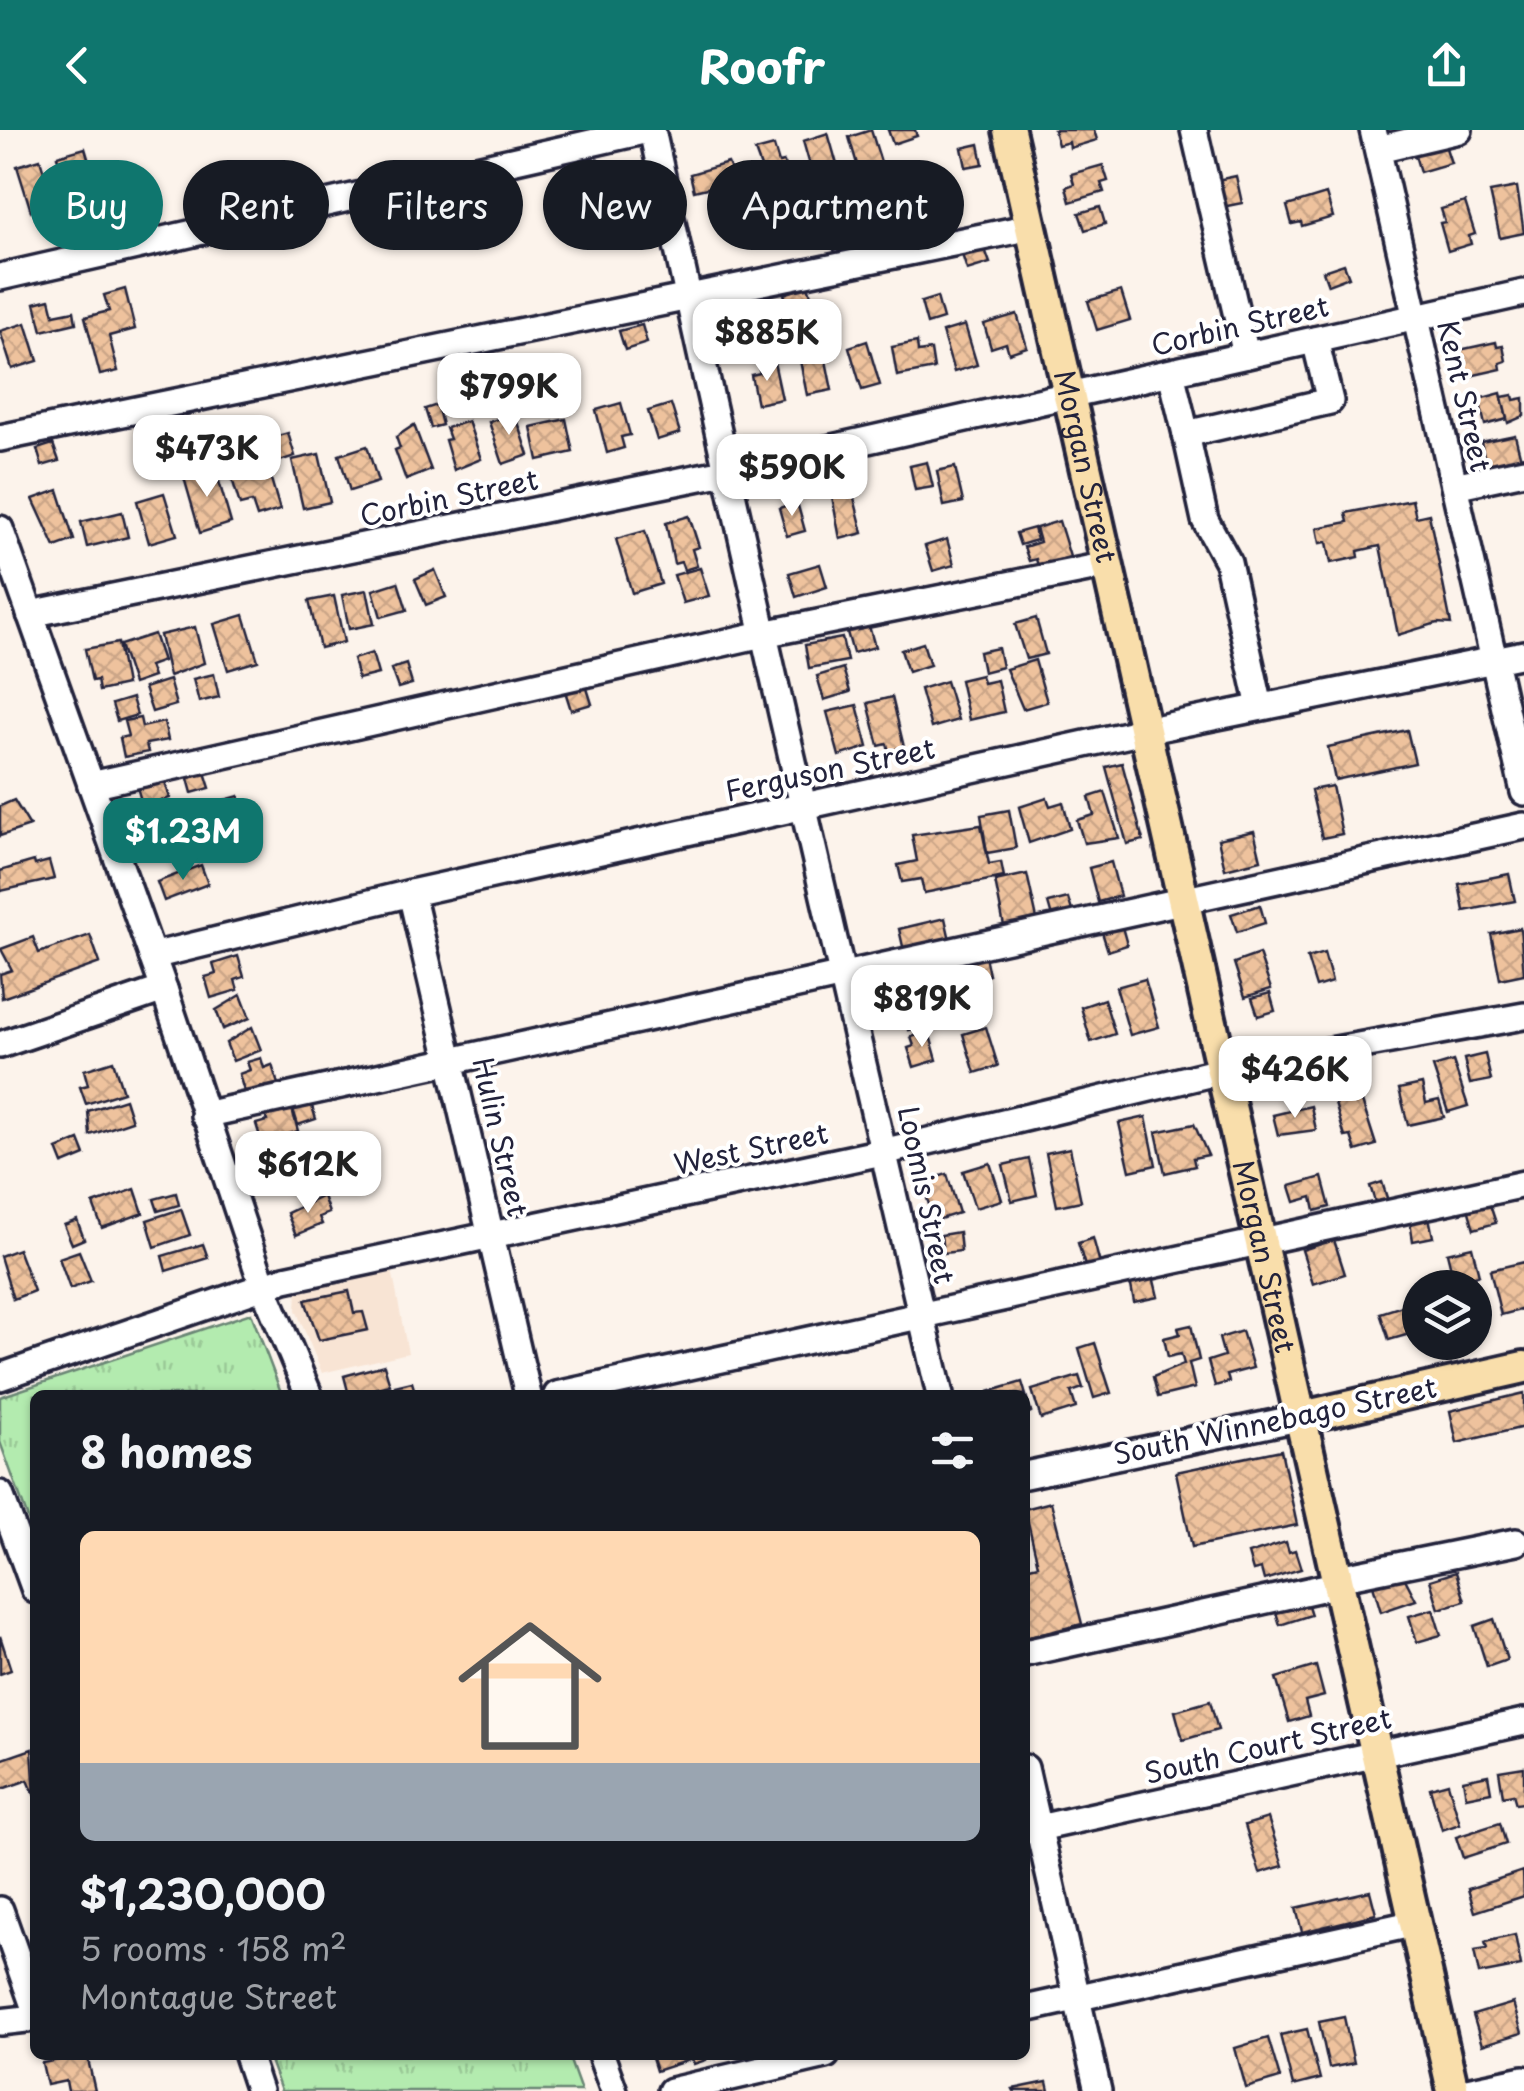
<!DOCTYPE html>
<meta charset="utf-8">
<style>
body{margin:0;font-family:"Playpen Sans",sans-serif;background:#242831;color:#f1f3f6;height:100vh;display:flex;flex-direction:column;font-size:38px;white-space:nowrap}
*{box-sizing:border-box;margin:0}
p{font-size:32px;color:#9ea1a6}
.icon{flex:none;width:55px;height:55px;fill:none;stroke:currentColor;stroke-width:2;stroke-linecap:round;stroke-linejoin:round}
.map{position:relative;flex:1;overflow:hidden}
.details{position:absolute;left:30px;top:1260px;width:1000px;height:670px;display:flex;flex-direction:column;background:#171b24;border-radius:15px;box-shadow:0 2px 8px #0004}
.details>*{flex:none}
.banner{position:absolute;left:30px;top:30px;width:1000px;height:90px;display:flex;gap:20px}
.tools{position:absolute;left:1402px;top:1140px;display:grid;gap:20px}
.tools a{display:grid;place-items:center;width:90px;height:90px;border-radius:50%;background:#171b24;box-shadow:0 2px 8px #0004;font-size:50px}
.price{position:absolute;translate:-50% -85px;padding:0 22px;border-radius:20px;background:#fff;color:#222;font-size:32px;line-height:65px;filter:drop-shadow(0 2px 5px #0008)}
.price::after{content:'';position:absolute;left:50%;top:60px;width:30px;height:22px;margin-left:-15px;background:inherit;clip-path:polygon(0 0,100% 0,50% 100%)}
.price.on{background:#0f766e;color:#fff}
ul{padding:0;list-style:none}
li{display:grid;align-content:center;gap:20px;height:530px;padding:0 50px}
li+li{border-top:2px solid #363941}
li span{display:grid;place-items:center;height:310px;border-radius:15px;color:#555}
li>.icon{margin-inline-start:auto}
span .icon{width:180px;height:180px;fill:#fffc;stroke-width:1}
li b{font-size:42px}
h2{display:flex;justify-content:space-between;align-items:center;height:120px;padding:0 50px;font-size:42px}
.pill{padding:0 35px;border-radius:45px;background:#171b24;box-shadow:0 2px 8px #0004;font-size:35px;line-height:90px}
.pill.on{background:#0f766e;color:#fff}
header{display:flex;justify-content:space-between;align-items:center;height:130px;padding:0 50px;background:#0f766e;color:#fff;font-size:45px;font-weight:700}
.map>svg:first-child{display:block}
.built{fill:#f8e4d4}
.grass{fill:url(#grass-tufts);stroke:#6a8675;stroke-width:2.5}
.building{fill:url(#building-cross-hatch);stroke:#22223b;stroke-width:2.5}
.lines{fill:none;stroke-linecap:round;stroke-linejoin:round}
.minor-casing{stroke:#22223b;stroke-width:32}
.major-casing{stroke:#22223b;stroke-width:38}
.minor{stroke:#fff;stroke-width:25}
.major{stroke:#f9deab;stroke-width:30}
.labels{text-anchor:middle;stroke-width:8;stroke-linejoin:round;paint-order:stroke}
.street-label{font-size:28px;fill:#22223b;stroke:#fff}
</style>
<header><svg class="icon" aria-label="back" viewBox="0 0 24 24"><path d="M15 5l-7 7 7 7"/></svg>Roofr<svg class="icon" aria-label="share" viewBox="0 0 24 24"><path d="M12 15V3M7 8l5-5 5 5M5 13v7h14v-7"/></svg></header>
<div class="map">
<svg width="1524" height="1961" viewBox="0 0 1524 1961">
<defs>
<pattern id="grass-tufts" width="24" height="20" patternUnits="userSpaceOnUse" patternTransform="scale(2.5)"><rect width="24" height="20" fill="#b3ebaf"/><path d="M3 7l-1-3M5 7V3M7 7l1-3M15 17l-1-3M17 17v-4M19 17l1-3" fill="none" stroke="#9ac997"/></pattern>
<pattern id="building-cross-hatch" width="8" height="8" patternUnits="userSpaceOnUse" patternTransform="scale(2.5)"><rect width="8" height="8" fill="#eec29d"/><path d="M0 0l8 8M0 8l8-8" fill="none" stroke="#cca688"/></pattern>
</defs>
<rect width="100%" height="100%" fill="#fcf3eb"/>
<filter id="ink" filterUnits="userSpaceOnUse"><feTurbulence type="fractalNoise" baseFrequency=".01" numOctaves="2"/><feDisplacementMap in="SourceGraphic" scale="20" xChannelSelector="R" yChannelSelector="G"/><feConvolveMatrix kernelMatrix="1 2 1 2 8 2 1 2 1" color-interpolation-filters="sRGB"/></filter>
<g filter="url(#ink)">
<polygon class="built" points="392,1140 408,1223 322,1243 296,1180 297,1162"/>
<g class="grass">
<polygon points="251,1183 282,1265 35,1265 35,1408 0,1312 0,1267"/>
<polygon points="268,1925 568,1925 581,1961 281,1961"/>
</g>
<g class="building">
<polygon points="871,0 885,45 869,50 865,39 859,41 849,7"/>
<polygon points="888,0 915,0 917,6 893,14"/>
<polygon points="1054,0 1094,0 1097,10 1070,18 1069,12 1058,15"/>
<polygon points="828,3 838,38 813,46 803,11"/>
<polygon points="1442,6 1451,33 1420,42 1412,15"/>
<polygon points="979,14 983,34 966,37 962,18"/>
<polygon points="774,16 779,33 784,32 790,56 785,57 787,67 773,70 755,21"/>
<polygon points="85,18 99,65 71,73 57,26"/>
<polygon points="40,29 54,75 31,81 17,36"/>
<polygon points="728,33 743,68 716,74 711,57 694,61 690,44"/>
<polygon points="1103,35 1108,51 1101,53 1104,62 1070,72 1066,57 1074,54 1071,44"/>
<polygon points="806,46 810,67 799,69 794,49"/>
<polygon points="1236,46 1242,73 1222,77 1217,50"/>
<polygon points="1517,57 1524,103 1500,108 1490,62"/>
<polygon points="1326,64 1333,87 1302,96 1301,92 1292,94 1287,76"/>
<polygon points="763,69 768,87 757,91 751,71"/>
<polygon points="1465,72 1475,104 1469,106 1471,114 1448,121 1440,93 1445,92 1441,79"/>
<polygon points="1100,77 1105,94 1085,100 1079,83"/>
<polygon points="850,88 858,113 834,120 826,96"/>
<polygon points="982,111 990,133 967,140 960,118"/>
<polygon points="1344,134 1349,147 1328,155 1323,141"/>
<polygon points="755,155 760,174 724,185 718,166"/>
<polygon points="808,156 813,171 789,179 784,164"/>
<polygon points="125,159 135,199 109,206 118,241 100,245 85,187 109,181 104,165"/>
<polygon points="1121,161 1130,190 1097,200 1088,171"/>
<polygon points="937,167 943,189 927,194 921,172"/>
<polygon points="50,169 54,185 74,181 76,193 42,201 35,173"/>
<polygon points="1017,184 1027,217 1009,223 1006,213 991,218 984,194"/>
<polygon points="818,191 832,260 807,265 793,196"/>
<polygon points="771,192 776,208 757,215 752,199"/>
<polygon points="26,193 38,231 12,239 0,201"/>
<polygon points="642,195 647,213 625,220 619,201"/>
<polygon points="965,195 977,235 954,242 942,202"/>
<polygon points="867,211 880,255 862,260 849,217"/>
<polygon points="917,212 918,222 931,220 934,239 897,246 892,217"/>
<polygon points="1496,212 1497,217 1503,216 1506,231 1500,233 1501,239 1461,248 1455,221"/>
<polygon points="774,232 782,269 757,274 751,245 760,243 758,235"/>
<polygon points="1501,263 1507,289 1485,295 1479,269"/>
<polygon points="1513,265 1514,270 1524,268 1524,286 1508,293 1502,267"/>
<polygon points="621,273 630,305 621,307 624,318 607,323 596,280"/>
<polygon points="671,274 680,303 657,310 648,281"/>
<polygon points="437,275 442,295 431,298 425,279"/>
<polygon points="515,283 529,325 503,334 489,292"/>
<polygon points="566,289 573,322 538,330 531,297"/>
<polygon points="468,291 481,329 454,340 445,310 450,309 446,298"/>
<polygon points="414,295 431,340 406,350 395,320 400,318 396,307"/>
<polygon points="288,303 295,326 274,333 267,309"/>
<polygon points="1515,305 1521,329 1486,336 1481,312"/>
<polygon points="53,314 59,331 42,336 37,319"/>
<polygon points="367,316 378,352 350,361 339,325"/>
<polygon points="319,324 330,372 303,378 292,330"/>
<polygon points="266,332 280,380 257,387 252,372 240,375 230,342"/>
<polygon points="927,332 933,357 915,360 910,336"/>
<polygon points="205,337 207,344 216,341 231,393 200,403 183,344"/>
<polygon points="955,337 963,372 944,376 937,341"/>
<polygon points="851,356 863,403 840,409 831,361"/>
<polygon points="58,360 74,410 55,417 33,369"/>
<polygon points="164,363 177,405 149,413 137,371"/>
<polygon points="1412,370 1416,387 1429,384 1451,494 1437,493 1398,505 1380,416 1358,421 1359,427 1331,433 1327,412 1320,413 1317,398 1348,392 1346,383"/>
<polygon points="797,372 805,401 787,406 779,378"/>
<polygon points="122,382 128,407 87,417 81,392"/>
<polygon points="689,386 699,417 692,419 697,436 684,440 681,432 674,434 666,393"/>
<polygon points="1059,391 1070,427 1038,436 1036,429 1029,431 1024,417 1040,412 1036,398"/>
<polygon points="1034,398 1037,410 1020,415 1016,403"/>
<polygon points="645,401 661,454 632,463 616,409"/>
<polygon points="947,409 954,435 933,441 925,416"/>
<polygon points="820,434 827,457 796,467 789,443"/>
<polygon points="700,438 709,466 683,473 674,445"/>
<polygon points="435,440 446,467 426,475 415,449"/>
<polygon points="398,452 407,480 381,487 373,460"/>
<polygon points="367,460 374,494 349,499 342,465"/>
<polygon points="334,466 344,512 320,518 309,471"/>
<polygon points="244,485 258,531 228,540 214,494"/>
<polygon points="1036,488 1046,524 1026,529 1015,494"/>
<polygon points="869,496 875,517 853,523 847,502"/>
<polygon points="195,497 204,533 169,546 160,505"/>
<polygon points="154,504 163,531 149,536 153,547 133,554 120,515"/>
<polygon points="842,508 847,531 809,538 805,515"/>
<polygon points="118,513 126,555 99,561 97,550 92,551 85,519"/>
<polygon points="923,513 930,535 908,542 901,520"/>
<polygon points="998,518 1002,537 983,542 979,522"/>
<polygon points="372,523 378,544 358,549 353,529"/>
<polygon points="1035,530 1047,572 1023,579 1006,539"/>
<polygon points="406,534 412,554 398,558 391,539"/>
<polygon points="843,538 850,562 824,570 817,546"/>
<polygon points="214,544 219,567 199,572 193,549"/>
<polygon points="981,545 983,553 997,550 1004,582 969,590 960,550"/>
<polygon points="169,550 176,575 152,582 144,558"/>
<polygon points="946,551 958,590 931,598 920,559"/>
<polygon points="585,552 592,574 571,580 564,558"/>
<polygon points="892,567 904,617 889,621 887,614 879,616 868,573"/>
<polygon points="132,568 137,585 117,591 112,574"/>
<polygon points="857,575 868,617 839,626 827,582"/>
<polygon points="140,588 142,597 164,592 168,610 146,614 148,622 124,627 120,608 128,606 124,591"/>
<polygon points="1407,600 1415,633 1335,650 1328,617"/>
<polygon points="1122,633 1143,710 1127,714 1106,637"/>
<polygon points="203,636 210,658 192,663 186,641"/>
<polygon points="163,646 170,668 143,677 136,654"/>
<polygon points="1332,656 1342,704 1322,708 1311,660"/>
<polygon points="1105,662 1119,708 1084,713 1077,690 1094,685 1089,667"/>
<polygon points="239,666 246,692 221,699 213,673"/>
<polygon points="1047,668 1050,676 1063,672 1070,699 1029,713 1019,677"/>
<polygon points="14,670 30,696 0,706 0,676"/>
<polygon points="1009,680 1016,718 987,723 981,685"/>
<polygon points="981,695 989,734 1001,732 1004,747 924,763 921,749 902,752 898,735 917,731 912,705"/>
<polygon points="1254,701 1261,730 1225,739 1218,709"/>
<polygon points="34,731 35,735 49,731 54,749 1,761 0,741"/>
<polygon points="1111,732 1120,766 1098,772 1089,738"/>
<polygon points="201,735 208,754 164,771 157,752"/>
<polygon points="1027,744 1037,789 1004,796 995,751"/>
<polygon points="1509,744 1515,771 1464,781 1459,754"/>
<polygon points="1068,768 1072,781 1052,787 1048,773"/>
<polygon points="1260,775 1265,793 1237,802 1231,784"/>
<polygon points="945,788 950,810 904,821 899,799"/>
<polygon points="1121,793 1127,815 1108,821 1101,799"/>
<polygon points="1520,798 1524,844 1500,849 1491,804"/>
<polygon points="90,805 100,833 2,868 0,844 12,840 1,819 33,807 39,823"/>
<polygon points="1324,823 1332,852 1316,857 1307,828"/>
<polygon points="1259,824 1271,859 1245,867 1234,833"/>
<polygon points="238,826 244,847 235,850 238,860 211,868 205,847 216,844 213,834"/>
<polygon points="985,826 989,845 974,848 969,830"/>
<polygon points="916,845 922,868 893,876 887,853"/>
<polygon points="1145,849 1159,897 1130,905 1116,857"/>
<polygon points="1270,863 1275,881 1258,886 1252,868"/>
<polygon points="241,865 250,888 223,899 216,880"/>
<polygon points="1104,869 1115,904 1091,912 1081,877"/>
<polygon points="923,880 927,896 909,900 905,885"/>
<polygon points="252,897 261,920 233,931 226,913"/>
<polygon points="986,897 998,936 975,943 963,904"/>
<polygon points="929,902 937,930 914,937 908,918 914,916 911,907"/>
<polygon points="1485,924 1491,950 1470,954 1464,929"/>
<polygon points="261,928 264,938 272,935 278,954 245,965 239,944 250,940 247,932"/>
<polygon points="113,931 123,962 86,974 80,957 88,955 84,940"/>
<polygon points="1453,931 1468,976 1448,982 1433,937"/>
<polygon points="1422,954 1426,973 1439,970 1444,987 1408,995 1399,959"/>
<polygon points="1359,962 1376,1015 1356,1021 1351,1006 1345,1007 1334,970"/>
<polygon points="125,969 132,991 90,1005 88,981"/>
<polygon points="310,970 316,989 298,995 292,976"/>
<polygon points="278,976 280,983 292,979 298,1001 262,1013 256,994 267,991 264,981"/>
<polygon points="1311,976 1316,1000 1278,1005 1273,985"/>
<polygon points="1146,987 1156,1035 1130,1041 1119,993"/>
<polygon points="1194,994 1208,1025 1193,1028 1195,1036 1165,1043 1156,1002"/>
<polygon points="79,1010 85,1025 63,1034 57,1019"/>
<polygon points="1070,1018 1081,1071 1057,1076 1046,1023"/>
<polygon points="314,1023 322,1046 290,1058 288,1051 277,1055 272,1041"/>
<polygon points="1029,1029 1037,1065 1012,1071 1003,1035"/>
<polygon points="990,1033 1002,1070 975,1078 963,1041"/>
<polygon points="947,1044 959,1083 934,1091 922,1052"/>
<polygon points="1322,1047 1330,1077 1315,1081 1312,1067 1295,1072 1290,1056"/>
<polygon points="1382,1052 1388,1071 1376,1075 1370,1056"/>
<polygon points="135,1059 143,1083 102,1098 93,1074"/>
<polygon points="176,1063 179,1075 158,1081 154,1069"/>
<polygon points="323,1066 329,1083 319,1087 322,1094 296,1105 287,1083"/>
<polygon points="1489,1072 1496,1093 1474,1099 1468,1078"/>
<polygon points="181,1079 190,1105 155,1117 147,1090"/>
<polygon points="1429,1087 1433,1107 1413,1111 1410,1091"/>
<polygon points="77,1090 84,1109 72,1114 64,1095"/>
<polygon points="959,1102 961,1121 943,1123 941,1105"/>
<polygon points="1093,1108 1100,1134 1086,1139 1078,1113"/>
<polygon points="1334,1110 1345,1144 1313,1154 1302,1120"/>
<polygon points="203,1114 208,1128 166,1141 162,1126"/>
<polygon points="1472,1117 1479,1145 1462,1149 1464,1158 1438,1158 1436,1151 1453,1147 1447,1123"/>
<polygon points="18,1119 34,1161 13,1169 0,1126"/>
<polygon points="79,1121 91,1151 70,1159 59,1128"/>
<polygon points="1524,1132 1524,1179 1501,1185 1490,1140"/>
<polygon points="1153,1146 1158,1167 1134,1172 1130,1150"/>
<polygon points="349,1161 354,1183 363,1182 368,1200 319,1210 305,1170"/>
<polygon points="1415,1172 1420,1201 1389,1210 1380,1183"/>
<polygon points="1191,1195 1199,1230 1189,1233 1195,1258 1158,1267 1153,1247 1184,1234 1181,1224 1168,1227 1164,1208 1180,1204 1178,1198"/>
<polygon points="1242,1201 1253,1238 1227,1245 1229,1252 1215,1256 1208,1231 1224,1226 1219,1208"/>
<polygon points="1095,1213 1111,1263 1094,1268 1079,1218"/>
<polygon points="384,1235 390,1255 349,1265 344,1246"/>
<polygon points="1079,1246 1083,1258 1071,1262 1076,1278 1041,1289 1032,1260"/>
<polygon points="412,1252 415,1262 397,1265 395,1256"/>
<polygon points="1022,1252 1031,1282 1026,1284 1025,1294 1025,1265 988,1262"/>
<polygon points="1524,1263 1524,1297 1457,1313 1450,1281"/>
<polygon points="1281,1320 1297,1395 1192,1417 1176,1342"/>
<polygon points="1051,1372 1082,1494 1026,1508 1025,1438 1038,1435 1025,1379"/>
<polygon points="1286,1412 1289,1422 1295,1420 1301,1439 1264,1450 1261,1439 1253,1441 1248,1424"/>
<polygon points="1456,1442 1465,1471 1439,1479 1430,1450"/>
<polygon points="1403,1445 1416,1470 1381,1482 1373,1455"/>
<polygon points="1305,1466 1311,1485 1280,1495 1274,1476"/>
<polygon points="1433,1479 1441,1505 1417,1512 1409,1486"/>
<polygon points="1494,1489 1507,1530 1487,1537 1474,1496"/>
<polygon points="0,1506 11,1540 0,1544"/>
<polygon points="1316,1536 1324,1566 1305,1571 1309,1586 1289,1592 1276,1548"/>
<polygon points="1210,1571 1218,1600 1183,1610 1175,1581"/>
<polygon points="32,1619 35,1666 28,1650 2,1659 0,1630"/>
<polygon points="1524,1637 1524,1673 1516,1674 1513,1664 1503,1666 1499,1641"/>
<polygon points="1488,1645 1491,1662 1466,1667 1463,1650"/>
<polygon points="1448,1653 1460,1694 1442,1700 1430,1658"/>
<polygon points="1268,1688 1283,1736 1260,1743 1245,1695"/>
<polygon points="1500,1693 1506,1714 1463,1728 1456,1707"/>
<polygon points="1523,1741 1524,1766 1475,1782 1468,1759"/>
<polygon points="1370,1761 1376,1784 1302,1802 1296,1778"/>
<polygon points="1515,1805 1521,1836 1479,1844 1474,1821 1487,1819 1485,1812"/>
<polygon points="1513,1873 1522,1903 1482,1915 1473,1885"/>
<polygon points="1344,1887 1354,1933 1329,1938 1319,1892"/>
<polygon points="1307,1899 1320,1949 1293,1956 1280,1905"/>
<polygon points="1268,1908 1280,1948 1246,1958 1235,1918"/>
<polygon points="87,1925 95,1961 68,1961 66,1951 47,1955 42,1933"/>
<polygon points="651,1925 705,1925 706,1930 694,1934 692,1929 656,1941"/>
<polygon points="1047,1952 1049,1961 1014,1961 1013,1959"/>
</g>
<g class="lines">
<g class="minor-casing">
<g id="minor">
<path d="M652,0C743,423 842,844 940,1265"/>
<polyline points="1194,0 1246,225"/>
<polyline points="1373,0 1524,662"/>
<polyline points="1378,19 1459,0"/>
<polyline points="0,147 648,0"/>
<polyline points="1171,243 1186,304"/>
<polyline points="0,308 1031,97"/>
<polyline points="1454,356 1524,341"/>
<polyline points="0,399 164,859 263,1156 309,1265"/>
<polyline points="30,484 725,342 1524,163"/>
<polyline points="1260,577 1228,432 1205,390 1186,304 1330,271 1315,210"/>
<polyline points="91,655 763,504 1108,435"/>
<polyline points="411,763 528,1265"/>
<polyline points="152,826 411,763 1144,601 1524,524"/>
<polyline points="0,915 164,859"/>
<polyline points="204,985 1524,696"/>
<polyline points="0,1247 285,1149 887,1021 1225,940 1524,886"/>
<polyline points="557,1265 1524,1054"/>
<polyline points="1025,1345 1303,1287"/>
<polyline points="0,1364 35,1460"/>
<polyline points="1338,1448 1516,1412"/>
<polyline points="1025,1523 1340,1454"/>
<polyline points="1025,1638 1098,1961"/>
<polyline points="1025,1701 1524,1592"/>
<polyline points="0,1780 35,1879"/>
<polyline points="1025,1879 1416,1793"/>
<polyline points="0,1892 35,1888"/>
<polyline points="247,1925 259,1961"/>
<polyline points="601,1925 614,1961"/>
<polyline points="671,1961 826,1925"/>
<polyline points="1467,1961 1524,1949"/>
</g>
</g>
<g class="major-casing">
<g id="major">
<path id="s1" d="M1009,0L1453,1961"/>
<polyline points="1303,1287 1524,1237"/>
</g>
</g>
<use href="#minor" class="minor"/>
<use href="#major" class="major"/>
</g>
</g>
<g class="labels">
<g class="street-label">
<text transform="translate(1240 196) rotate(-13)" y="10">Corbin Street</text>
<text transform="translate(1464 266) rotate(77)" y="10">Kent Street</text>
<text dy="10" stroke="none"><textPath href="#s1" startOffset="345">Morgan Street</textPath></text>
<text transform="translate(449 368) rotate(-12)" y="10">Corbin Street</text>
<text transform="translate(830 640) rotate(-12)" y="10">Ferguson Street</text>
<text transform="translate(500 1007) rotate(77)" y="10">Hulin Street</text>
<text transform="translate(751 1019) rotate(-12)" y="10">West Street</text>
<text transform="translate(926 1065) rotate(78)" y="10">Loomis Street</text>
<text dy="10" stroke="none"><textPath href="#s1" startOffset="1155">Morgan Street</textPath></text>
<text transform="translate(1275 1291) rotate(-12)" y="10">South Winnebago Street</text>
<text transform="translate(1268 1616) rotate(-13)" y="10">South Court Street</text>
</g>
</g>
</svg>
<div class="tools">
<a><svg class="icon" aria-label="layers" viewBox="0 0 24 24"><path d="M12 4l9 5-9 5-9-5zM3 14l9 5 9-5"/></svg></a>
</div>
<b class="price" style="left:767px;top:254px">$885K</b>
<b class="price" style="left:509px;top:308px">$799K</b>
<b class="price" style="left:207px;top:370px">$473K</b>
<b class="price" style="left:792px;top:389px">$590K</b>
<b class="price on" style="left:183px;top:753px">$1.23M</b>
<b class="price" style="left:922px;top:920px">$819K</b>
<b class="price" style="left:1295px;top:991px">$426K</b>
<b class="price" style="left:308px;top:1086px">$612K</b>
<div class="banner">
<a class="pill on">Buy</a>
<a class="pill">Rent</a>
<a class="pill">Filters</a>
<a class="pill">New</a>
<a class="pill">Apartment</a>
</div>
<section class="details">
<h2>8 homes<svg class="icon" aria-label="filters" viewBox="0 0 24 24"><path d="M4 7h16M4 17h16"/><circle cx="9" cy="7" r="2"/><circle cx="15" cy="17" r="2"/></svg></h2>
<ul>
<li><span style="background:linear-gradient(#ffd9b3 75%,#9aa5b1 0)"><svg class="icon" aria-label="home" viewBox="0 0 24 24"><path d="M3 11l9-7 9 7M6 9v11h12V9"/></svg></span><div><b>$1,230,000</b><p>5 rooms · 158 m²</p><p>Montague Street</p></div></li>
</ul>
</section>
</div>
